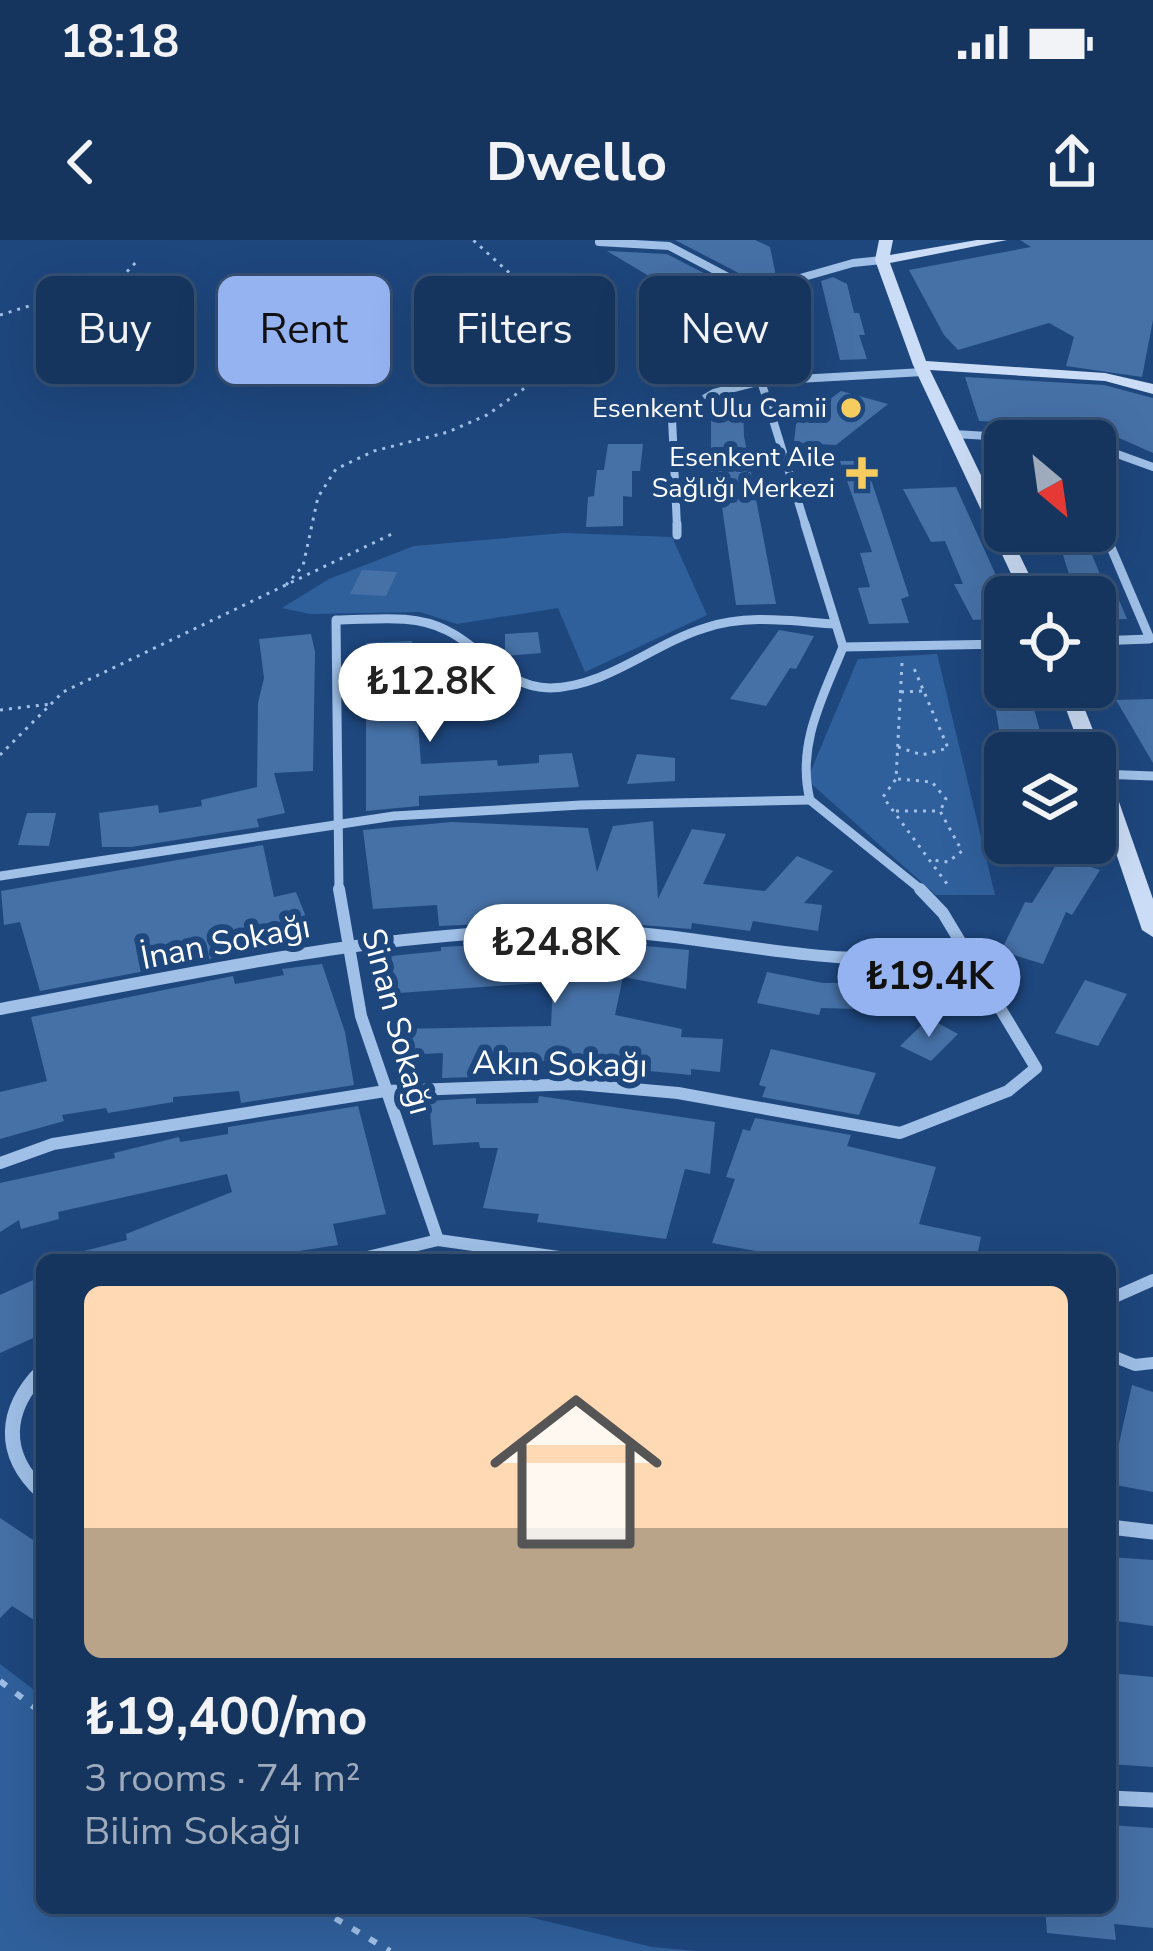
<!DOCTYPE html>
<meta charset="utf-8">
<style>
body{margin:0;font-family:"Nunito Sans",sans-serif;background:#234067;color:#f1f3f6;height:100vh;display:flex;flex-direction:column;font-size:45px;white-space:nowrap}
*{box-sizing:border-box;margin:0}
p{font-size:39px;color:#9eabbc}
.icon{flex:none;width:66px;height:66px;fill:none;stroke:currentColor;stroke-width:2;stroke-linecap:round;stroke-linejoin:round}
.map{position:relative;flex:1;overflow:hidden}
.drawer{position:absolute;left:36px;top:1014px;width:1080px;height:660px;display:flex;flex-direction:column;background:#16355e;border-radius:18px;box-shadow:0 12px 48px #0002,0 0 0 3px #355073}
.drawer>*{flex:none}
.top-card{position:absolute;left:36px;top:36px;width:1083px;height:108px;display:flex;gap:24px}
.needle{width:78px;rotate:151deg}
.controls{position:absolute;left:984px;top:180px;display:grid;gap:24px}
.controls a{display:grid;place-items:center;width:132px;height:132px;border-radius:18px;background:#16355e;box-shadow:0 12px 48px #0002,0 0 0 3px #355073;font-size:60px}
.price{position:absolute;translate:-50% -102px;padding:0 27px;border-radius:42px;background:#fff;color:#222;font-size:39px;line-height:78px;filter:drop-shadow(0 3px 6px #0008)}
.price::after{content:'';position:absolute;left:50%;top:72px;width:36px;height:27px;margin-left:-18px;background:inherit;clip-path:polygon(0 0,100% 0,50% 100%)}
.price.current{background:#95b2f1;color:#111}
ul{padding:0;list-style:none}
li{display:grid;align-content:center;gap:24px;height:636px;padding:0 48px}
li+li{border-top:3px solid #355073}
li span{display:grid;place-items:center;height:372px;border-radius:18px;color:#555}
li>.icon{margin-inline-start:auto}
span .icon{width:216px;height:216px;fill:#fffc;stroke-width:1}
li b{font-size:51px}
.chip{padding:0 42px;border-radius:18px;background:#16355e;box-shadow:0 12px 48px #0002,0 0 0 3px #355073;font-size:42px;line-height:108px}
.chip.current{background:#95b2f1;color:#111}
.status{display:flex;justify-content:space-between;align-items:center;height:84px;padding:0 60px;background:#16355e;direction:ltr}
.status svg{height:33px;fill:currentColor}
header{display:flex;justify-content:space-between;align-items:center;height:156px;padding:0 48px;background:#16355e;font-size:54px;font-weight:700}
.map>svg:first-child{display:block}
.green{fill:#30609c}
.building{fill:#4671a7}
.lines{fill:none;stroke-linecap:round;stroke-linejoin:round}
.path-far1{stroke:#a0c0e8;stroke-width:3;stroke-dasharray:3 6;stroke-linecap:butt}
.path{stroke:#a0c0e8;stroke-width:6;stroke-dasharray:8 12;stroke-linecap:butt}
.lane-far1{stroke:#a0c0e8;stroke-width:9}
.lane{stroke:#a0c0e8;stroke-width:12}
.street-far3{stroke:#a0c0e8;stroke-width:8}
.street-far2{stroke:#a0c0e8;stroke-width:9}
.street-far1{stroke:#a0c0e8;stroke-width:12}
.street{stroke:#a0c0e8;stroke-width:15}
.secondary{fill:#cbddf6;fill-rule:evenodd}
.poi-dot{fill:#f7cc5f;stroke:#1e477e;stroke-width:4.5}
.labels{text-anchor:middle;stroke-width:12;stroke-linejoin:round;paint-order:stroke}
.far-poi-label{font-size:27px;fill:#fff;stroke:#1e477e;text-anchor:end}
.street-label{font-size:33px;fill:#fff;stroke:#1e477e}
</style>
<div class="status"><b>18:18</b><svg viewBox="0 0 49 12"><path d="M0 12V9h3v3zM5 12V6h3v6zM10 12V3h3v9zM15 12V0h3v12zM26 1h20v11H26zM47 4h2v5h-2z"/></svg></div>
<header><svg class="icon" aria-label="back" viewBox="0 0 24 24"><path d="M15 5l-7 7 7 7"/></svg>Dwello<svg class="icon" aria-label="share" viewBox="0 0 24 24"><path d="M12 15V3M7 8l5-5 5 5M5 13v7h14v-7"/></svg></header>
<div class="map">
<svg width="1153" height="1711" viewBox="0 0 1153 1711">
<rect width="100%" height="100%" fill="#1e477e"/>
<g class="green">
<polygon points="564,293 672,297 707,375 585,432 558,368 457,384 420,372 310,374 282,368 329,339 414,306"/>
<polygon points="937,414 995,655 936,655 807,540 858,419"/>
<polygon points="0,1424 42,1456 42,1668 493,1668 652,1707 696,1711 0,1711"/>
</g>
<g class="building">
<polygon points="675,0 755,0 770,7 776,36 756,42"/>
<polygon points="1020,0 1153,0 1153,80 1142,137 1066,126 1074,97 1049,83 958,110 944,95 909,30 1031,7"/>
<polygon points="607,11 667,14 723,43 679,54"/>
<polygon points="833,37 847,44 854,73 859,73 865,95 859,95 867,119 840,120 821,41"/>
<polygon points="780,52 786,78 775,79 779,99 770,99 775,122 749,122 744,98 751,98 744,63"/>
<polygon points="965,137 1104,145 1153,158 1153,213 1092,186 979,181"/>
<polygon points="841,151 888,164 836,205 794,203 796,184"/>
<polygon points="711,169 743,169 744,196 776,364 736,365 721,260 716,232 711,232"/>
<polygon points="608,204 643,204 640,231 632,231 632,257 623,256 623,286 586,287 588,257 594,256 597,230 604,230"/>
<polygon points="840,221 865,221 909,356 901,359 909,383 869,384 858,348 870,347 860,313 872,312"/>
<polygon points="956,247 999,342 990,342 1005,378 973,380 954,344 963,344 945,301 931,302 903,249"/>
<polygon points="1063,315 1092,315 1105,346 1113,346 1127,379 1095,380 1095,346 1073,347"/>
<polygon points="362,330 397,332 386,356 350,354"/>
<polygon points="779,390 814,396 796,429 790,428 766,466 730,459"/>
<polygon points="538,392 541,413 505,416 505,394"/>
<polygon points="311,394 315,412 313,531 274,533 285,573 257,579 259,587 131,607 102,607 99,573 158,565 159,573 202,566 201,560 257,547 258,463 264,438 259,399"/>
<polygon points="412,401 421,524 497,520 498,526 539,523 539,515 572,513 579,547 419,556 419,566 366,571 366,403"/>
<polygon points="992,447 1028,447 1046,513 1003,513"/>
<polygon points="1153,459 1153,523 1116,460"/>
<polygon points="637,514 675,518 675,541 627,544"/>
<polygon points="27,573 56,573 49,606 18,605"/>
<polygon points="653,581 658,659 692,589 726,594 703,644 765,651 797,616 833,631 804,663 822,665 818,691 753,681 750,691 692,683 691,689 580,680 439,686 437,665 373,669 363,590 452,582 588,588 597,632 613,586"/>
<polygon points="263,605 274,657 296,652 308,682 226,701 229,715 40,751 20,682 4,685 1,651"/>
<polygon points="1061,617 1100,630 1072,675 1066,672 1043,724 1001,711 1025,662 1032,663"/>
<polygon points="580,700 689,710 686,749 623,737 615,775 682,789 681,797 723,799 720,832 691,829 691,835 545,821 473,821 474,837 442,838 443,813 401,815 400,789 551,786 553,742 385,754 381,717 441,711 441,707"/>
<polygon points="322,724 345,792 354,845 241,863 239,851 173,857 173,862 108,873 106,868 62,875 64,881 0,899 0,852 47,841 31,777 218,739 233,736 235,744 284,735 282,729"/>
<polygon points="767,732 823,743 894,742 898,770 821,768 819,775 757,763"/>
<polygon points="1085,740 1127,754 1098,806 1055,793"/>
<polygon points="929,778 958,794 931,821 900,806"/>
<polygon points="771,809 876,833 859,875 762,857 766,847 759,845"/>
<polygon points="539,856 715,882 710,934 685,929 666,999 537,982 539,974 483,968 498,908 480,908 479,902 433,905 429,861 476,858 476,864 538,863"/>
<polygon points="358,866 386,974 333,984 338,1005 241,1020 81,1020 80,1012 127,1000 126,994 232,952 227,934 58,972 59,979 21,989 19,980 0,992 0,943 115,918 114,913 179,897 180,902 228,894 228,887"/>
<polygon points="755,878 851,895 847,906 936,927 919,984 981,997 976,1020 806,1020 712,1003 735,939 726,937 743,889 750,891"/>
<polygon points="42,1036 42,1094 0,1113 0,1055"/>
<polygon points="1132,1145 1153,1152 1153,1252 1110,1244"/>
<polygon points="0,1278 42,1306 42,1385 12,1366 0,1378"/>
<polygon points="1110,1317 1153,1320 1153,1386 1110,1380"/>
<polygon points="1110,1433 1153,1437 1153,1527 1110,1524"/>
<polygon points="1110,1585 1153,1588 1153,1688 1114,1684 1116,1700 1047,1693 1045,1668 1110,1668"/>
</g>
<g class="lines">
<g class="path-far1">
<polyline points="0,75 122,37 138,20"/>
<polyline points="286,345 303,326 318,257 336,229 374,211 448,192 487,175 529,145 553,119 560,95 556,75 473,0"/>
<polyline points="902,423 896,539 883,557 950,648"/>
<polyline points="901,452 924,451"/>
<polyline points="0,470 51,464"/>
<polyline points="898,507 922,515 948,508 913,426"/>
<polyline points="0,515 63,452 392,294"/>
<polyline points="898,539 932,542 946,559 940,571"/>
<polyline points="896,571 940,571 962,611 948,622 932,620"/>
</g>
<g class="path">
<polyline points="0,1441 42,1473"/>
<polyline points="318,1668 390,1711"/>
</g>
<polyline class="lane-far1" points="1110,1115 1116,1118"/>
<polyline class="lane" points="1110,1115 1135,1125 1153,1123"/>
<g class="street-far3">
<polyline points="599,2 669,6 753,50"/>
<polyline points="712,63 853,23 882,20"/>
<polyline points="735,73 736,123 760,140"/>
<polyline points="954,194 1071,201"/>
<polyline points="1095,206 1153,227"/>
<polyline points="1095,270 1102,287"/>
<polyline points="677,287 672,178 714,153 761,141"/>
<polyline points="806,287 761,141 923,132"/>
</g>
<g class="street-far2">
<polyline points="677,284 677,295"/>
<polyline points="805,284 843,407 1005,404"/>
<polyline points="1095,401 1150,399 1101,284"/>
<path d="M843,407C823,457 796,505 810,560L924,652"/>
<polyline points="1099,534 1153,536"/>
<polyline points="0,636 394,576 581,565 810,560"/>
<path d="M339,652L336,380C372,380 413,373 446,390C483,407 505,448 550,448C607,447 652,404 705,388C746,374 791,381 834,384"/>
</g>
<g class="street-far1">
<polyline points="339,649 361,776 438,1000"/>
<path d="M0,769C191,734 385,689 580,690C710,691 832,736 962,711"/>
<polyline points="0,923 53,904 385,851 578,844 678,853 900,893 1008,851 1036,828 943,673 920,649"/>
<polyline points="355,1020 438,1000 580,1020"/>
<polyline points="1110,1059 1153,1040"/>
</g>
<g class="street">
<path d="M42,1131C4,1170 1,1214 42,1252"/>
<polyline points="1110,1287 1153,1292"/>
<polyline points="1110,1558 1153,1560"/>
</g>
<g class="secondary">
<polygon points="879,0 893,0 890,15 977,0 1007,0 890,23 926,121 1105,133 1153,144 1153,154 1105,141 930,130 1040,357 1022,357 913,125 875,20"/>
<polygon points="1058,447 1076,447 1102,513 1099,517 1105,522 1153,659 1153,697 1142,690 1095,551 1095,513 1082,513"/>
</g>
</g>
<g class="poi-dot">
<circle cx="851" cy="168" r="12"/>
<path d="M856 215h12v12h12v12h-12v12h-12v-12h-12v-12h12z"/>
</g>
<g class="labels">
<g class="far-poi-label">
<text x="827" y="177">Esenkent Ulu Camii</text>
<text x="835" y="226">Esenkent Aile<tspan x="835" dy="31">Sağlığı Merkezi</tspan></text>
</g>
<g class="street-label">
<text transform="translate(225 701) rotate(-11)" y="12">İnan Sokağı</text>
<text transform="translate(398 781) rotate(75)" y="12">Sinan Sokağı</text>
<text transform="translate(560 823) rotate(1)" y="12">Akın Sokağı</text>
</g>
</g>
</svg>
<div class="controls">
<a><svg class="needle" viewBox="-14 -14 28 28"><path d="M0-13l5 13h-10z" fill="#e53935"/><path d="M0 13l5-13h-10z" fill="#9eabbc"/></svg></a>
<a><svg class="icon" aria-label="locate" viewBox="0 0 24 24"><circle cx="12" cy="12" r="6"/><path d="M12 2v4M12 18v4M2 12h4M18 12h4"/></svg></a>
<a><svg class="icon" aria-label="layers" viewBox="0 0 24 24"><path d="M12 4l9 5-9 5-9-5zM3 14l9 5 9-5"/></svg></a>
</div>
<b class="price" style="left:430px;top:505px">₺12.8K</b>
<b class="price" style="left:555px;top:766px">₺24.8K</b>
<b class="price current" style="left:929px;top:800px">₺19.4K</b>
<div class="top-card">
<a class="chip">Buy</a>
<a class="chip current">Rent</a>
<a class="chip">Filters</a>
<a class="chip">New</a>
</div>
<section class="drawer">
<ul>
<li><span style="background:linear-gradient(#ffd9b3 65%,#b9a48a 0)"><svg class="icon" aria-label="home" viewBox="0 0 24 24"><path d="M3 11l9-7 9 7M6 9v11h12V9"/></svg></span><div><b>₺19,400/mo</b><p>3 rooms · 74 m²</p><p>Bilim Sokağı</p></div></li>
</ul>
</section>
</div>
